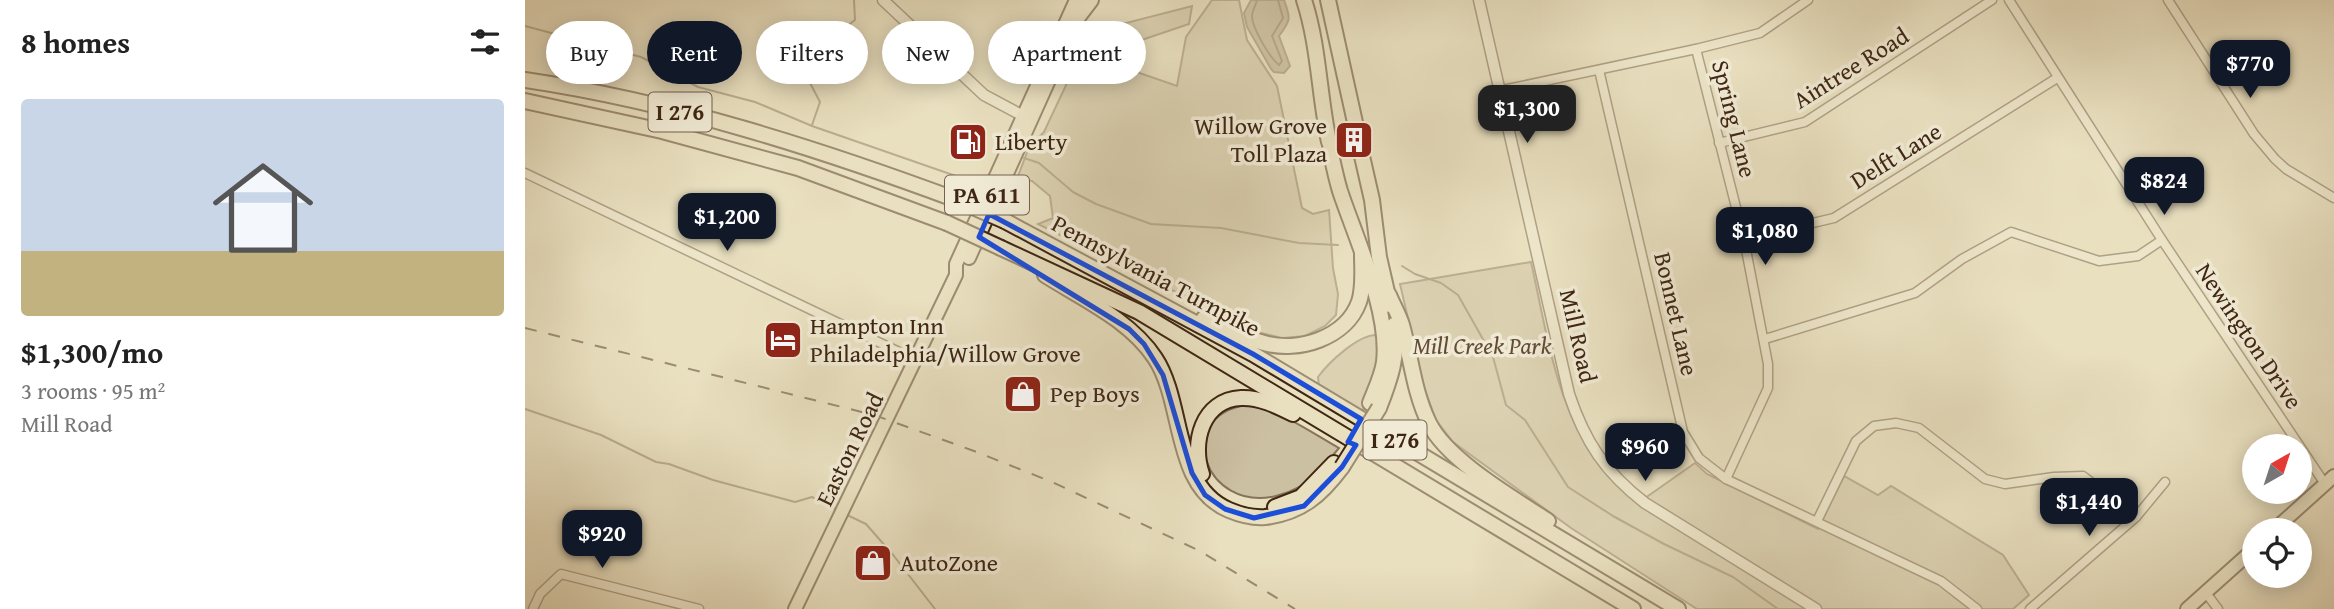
<!DOCTYPE html>
<meta charset="utf-8">
<style>
body{margin:0;font-family:"Gentium Book Plus",serif;background:#f6f6f6;color:#222;height:100vh;display:flex;flex-direction:column;font-size:26px;white-space:nowrap}
*{box-sizing:border-box;margin:0}
p{font-size:23px;color:#767676}
.icon{flex:none;width:38px;height:38px;fill:none;stroke:currentColor;stroke-width:2;stroke-linecap:round;stroke-linejoin:round}
.map{position:relative;flex:1;overflow:hidden}
.side{display:flex;flex-direction:column;background:#fff;width:525px}
.side>*{flex:none}
.guide{position:absolute;left:21px;top:21px;width:665px;height:63px;display:flex;gap:14px}
.needle{width:46px;rotate:39deg}
.fabs{position:absolute;left:1717px;top:434px;display:grid;gap:14px}
.fabs a{display:grid;place-items:center;width:70px;height:70px;border-radius:50%;background:#fff;box-shadow:0 4px 18px #0003;font-size:35px}
.price{position:absolute;translate:-50% -60px;padding:0 16px;border-radius:14px;background:#111827;color:#fff;font-size:23px;line-height:46px;filter:drop-shadow(0 2px 4px #0008)}
.price::after{content:'';position:absolute;left:50%;top:42px;width:21px;height:16px;margin-left:-10px;background:inherit;clip-path:polygon(0 0,100% 0,50% 100%)}
.price.current{background:#222;color:#fff}
ul{padding:0;list-style:none}
li{display:grid;align-content:center;gap:14px;height:371px;padding:0 21px}
li span{display:grid;place-items:center;height:217px;border-radius:7px;color:#555}
li>.icon{margin-inline-start:auto}
span .icon{width:126px;height:126px;fill:#fffc;stroke-width:1}
li b{font-size:30px}
h2{display:flex;justify-content:space-between;align-items:center;height:84px;padding:0 21px;font-size:30px}
.pill{padding:0 24px;border-radius:32px;background:#fff;box-shadow:0 4px 18px #0003;font-size:24px;line-height:63px}
.pill.current{background:#111827;color:#fff}
main{display:flex;flex:1;min-height:0}
.map>svg:first-child{display:block}
.green{fill:#ccc0a3;stroke:#86735b;stroke-width:2}
.water{fill:#afa185;stroke:#827057;stroke-width:2}
.lines{fill:none;stroke-linecap:round;stroke-linejoin:round}
.shore{stroke:#77644c;stroke-width:2}
.stream{stroke:#827057;stroke-width:2}
.minor-casing{stroke:#6a543e;stroke-width:11}
.tertiary-casing{stroke:#6a543e;stroke-width:13}
.trunk-casing{stroke:#3f2613;stroke-width:16}
.motorway-casing{stroke:#3f2613;stroke-width:18}
.minor{stroke:#f1ebd6;stroke-width:8}
.tertiary{stroke:#f1ebd6;stroke-width:10}
.trunk{stroke:#e9e0c0;stroke-width:12}
.motorway{stroke:#e9e0c0;stroke-width:14}
.rail{stroke:#3f2613;stroke-width:2;stroke-dasharray:12 12;stroke-linecap:butt}
.motorway-bridge-casing{stroke:#3f2613;stroke-width:18;stroke-linecap:butt}
.motorway-bridge{stroke:#e9e0c0;stroke-width:14}
.marked{fill:none;stroke:#1d4ed8;stroke-width:5;stroke-linejoin:round}
.labels{text-anchor:middle;stroke-width:7;stroke-linejoin:round;paint-order:stroke}
.shield{fill:#f1ebd6;stroke:#74614e;stroke-width:2}
.shield-label{font-size:23px;font-weight:bold;fill:#3f2613}
.street-label{font-size:24px;fill:#3f2613;stroke:#f1ebd6}
.poi-label{font-size:24px;fill:#3f2613;stroke:#f1ebd6;text-anchor:start}
.park-label{font-size:24px;font-style:italic;fill:#624c37;stroke:#f1ebd6}
</style>
<main>
<section class="side">
<h2>8 homes<svg class="icon" aria-label="filters" viewBox="0 0 24 24"><path d="M4 7h16M4 17h16"/><circle cx="9" cy="7" r="2"/><circle cx="15" cy="17" r="2"/></svg></h2>
<ul>
<li><span style="background:linear-gradient(#c9d6e8 70%,#c2b280 0)"><svg class="icon" aria-label="home" viewBox="0 0 24 24"><path d="M3 11l9-7 9 7M6 9v11h12V9"/></svg></span><div><b>$1,300/mo</b><p>3 rooms · 95 m²</p><p>Mill Road</p></div></li>
</ul>
</section>
<div class="map">
<svg width="1809" height="609" viewBox="0 0 1809 609">
<rect width="100%" height="100%" fill="#e9e0c0"/>
<filter id="stains"><feTurbulence type="fractalNoise" baseFrequency=".00286" numOctaves="4"/><feColorMatrix values="0 0 0 0 .2 0 0 0 0 .09 0 0 0 0 .02 0 0 0 .5 -.17"/></filter>
<radialGradient id="worn" r=".72"><stop offset=".6" stop-color="#630" stop-opacity="0"/><stop offset="1" stop-color="#630" stop-opacity=".3"/></radialGradient>
<g class="green">
<polygon points="687,0 714,0 722,40 752,86 777,208 788,214 804,210 808,268 813,294 811,315 800,326 780,336 757,338 732,332 513,224 528,218 525,196 507,181 492,179 504,147 519,132 566,32 667,6 664,24 596,47 600,68 652,86 661,37"/>
<path d="M1006,262C1023,337 1032,418 1085,478C1093,488 1104,495 1113,503L1170,463L1182,474L1293,529L1319,476L1353,495L1366,486L1478,555L1504,595L1488,609H1172L1046,528L928,442L911,420L899,387L875,284Z"/>
<path d="M851,335L854,337C858,361 847,392 836,414L794,387L793,377C804,362 833,335 851,335Z"/>
<path d="M721,405C751,407 787,433 814,448C807,456 801,465 793,473C782,484 767,492 751,496C680,513 647,417 721,405Z"/>
</g>
<path class="water" d="M726,0H759C766,19 766,20 754,36L765,66L759,73L749,72L746,69L722,27L719,13Z"/>
<g class="lines">
<path class="shore" d="M732,0C731,6 727,10 727,16C727,28 745,58 754,65L757,61L747,36L758,18L753,0"/>
<g class="stream">
<polyline points="0,26 116,57 173,87 230,102 287,126 451,183"/>
<polyline points="287,125 295,102 274,62 330,20 329,0"/>
<polyline points="499,158 514,163 548,192 571,204 626,224 696,228 774,243 813,245"/>
<polyline points="877,266 890,274 916,283 933,295 968,357 981,405 1000,420 1043,487 1088,516 1139,544 1208,577 1253,609"/>
<polyline points="0,409 76,435 131,462 144,464 188,480 270,502 287,497 312,510"/>
<polyline points="320,514 341,524 369,556 410,609"/>
</g>
<g class="minor-casing">
<g id="minor">
<polyline points="1484,0 1637,240 1800,484"/>
<polyline points="1643,0 1729,134 1750,159 1761,169 1809,198"/>
<polyline points="1171,49 1219,239 1243,364 1243,388 1201,479"/>
<polyline points="1074,70 1158,432 1174,458 1201,479 1416,581 1452,609"/>
<polyline points="973,91 1171,49 1235,33 1283,0"/>
<polyline points="1194,143 1280,122 1467,0"/>
<polyline points="0,173 391,360"/>
<polyline points="1219,239 1309,218 1532,78"/>
<polyline points="1240,339 1390,293 1437,259 1486,232 1574,261 1613,256 1637,240"/>
<polyline points="1292,521 1331,441 1349,426 1371,423 1394,428 1460,479 1480,484 1529,477 1558,476 1611,517"/>
<polyline points="1681,593 1693,609"/>
<polyline points="8,609 15,594 36,574 174,609"/>
<polyline points="1505,609 1611,517 1640,482"/>
</g>
</g>
<g class="tertiary-casing">
<g id="tertiary">
<polyline points="358,0 459,95 504,119"/>
<path d="M954,0L1044,394C1060,442 1080,472 1120,503L1291,609"/>
</g>
</g>
<g class="trunk-casing">
<g id="trunk">
<polyline points="444,258 556,9"/>
<polyline points="1749,530 1809,476"/>
<polyline points="270,609 431,275 431,264 551,0"/>
<polyline points="1662,609 1729,549"/>
</g>
</g>
<g class="motorway-casing">
<g id="motorway">
<path d="M779,0C794,46 794,95 804,142"/>
<polyline points="803,0 833,136"/>
<polyline points="553,17 566,0"/>
<path d="M0,80C148,102 292,148 432,200"/>
<polyline points="0,101 137,131 273,168 422,223"/>
<polyline points="834,143 847,200 854,257 865,305"/>
<path d="M805,149C808,163 811,178 815,191C831,239 865,312 859,362C857,376 850,390 845,403"/>
<polyline points="480,221 728,354 1153,609"/>
<polyline points="476,248 614,312 1108,609"/>
<path d="M520,275C558,299 605,320 630,358C660,403 647,486 704,510C716,515 727,518 740,517C776,513 796,495 817,467"/>
<path d="M864,295C868,305 874,315 877,325C886,357 889,393 904,423C922,460 988,498 1023,521"/>
<path d="M679,318C698,327 718,337 739,343C773,353 821,338 834,302C839,287 837,270 837,254"/>
<path d="M854,408C865,380 874,355 869,325"/>
<path d="M677,474C666,443 677,400 716,398C734,397 752,406 768,414"/>
<polyline points="750,507 776,497 809,463"/>
</g>
</g>
<use href="#minor" class="minor"/>
<use href="#tertiary" class="tertiary"/>
<use href="#trunk" class="trunk"/>
<use href="#motorway" class="motorway"/>
<polyline class="rail" points="0,328 349,415 449,451 527,482 675,551 770,609"/>
<g class="motorway-bridge-casing">
<g id="motorway-bridge">
<polyline points="432,200 480,221"/>
<polyline points="422,223 476,248"/>
<polyline points="817,467 854,408"/>
</g>
</g>
<use href="#motorway-bridge" class="motorway-bridge"/>
</g>
<path d="M0 0H1809V609H0ZM464,214L728,354L836,419L823,442L831,445L817,467L779,506L729,518L700,509L680,495L667,473L638,375L619,344L604,329L454,237Z" fill="#e9e0c0" fill-opacity=".55" fill-rule="evenodd"/>
<path class="marked" d="M464,214L728,354L836,419L823,442L831,445L817,467L779,506L729,518L700,509L680,495L667,473L638,375L619,344L604,329L454,237Z"/>
<defs>
<g id="building-square" transform="scale(2.0125)"><rect x="-9" y="-9" width="18" height="18" rx="4" fill="#8f2418" stroke="#f1ebd6"/><path d="M-4-6H4V6H1V3H-1V6H-4ZM-2.5-4.3h1.7v1.8h-1.7ZM.8-4.3h1.7v1.8H.8ZM-2.5-1h1.7V.8h-1.7ZM.8-1h1.7V.8H.8Z" fill="#fff"/></g>
<g id="fuel-square" transform="scale(2.0125)"><rect x="-9" y="-9" width="18" height="18" rx="4" fill="#8f2418" stroke="#f1ebd6"/><path d="M-5.5-6h7V0h2V4h1.3V-2.5L3-4.5l.8-.8L6-3V5H2.5V1h-1V6h-7ZM-4.2-4.7v3.2H.2V-4.7Z" fill="#fff"/></g>
<g id="hotel-square" transform="scale(2.0125)"><rect x="-9" y="-9" width="18" height="18" rx="4" fill="#8f2418" stroke="#f1ebd6"/><path d="M-6-4.5h1.5V1H6V5H4.5V3h-9V5H-6ZM-4 0a1.8 1.8 0 1 1 3.6 0ZM.5 0V-2.5h3Q6-2.5 6 0Z" fill="#fff"/></g>
<g id="shop-square" transform="scale(2.0125)"><rect x="-9" y="-9" width="18" height="18" rx="4" fill="#8f2418" stroke="#f1ebd6"/><path d="M-5-2.5h2.3a2.7 3.5 0 0 1 5.4 0H5L5.5 6h-11ZM-1.5-2.5h3a1.5 2.3 0 0 0-3 0Z" fill="#fff"/></g>
</defs>
<g fill-rule="evenodd">
<use href="#building-square" x="829" y="140"/>
<use href="#fuel-square" x="443" y="142"/>
<use href="#hotel-square" x="258" y="340"/>
<use href="#shop-square" x="498" y="394"/>
<use href="#shop-square" x="348" y="563"/>
</g>
<g class="labels">
<g class="shield">
<rect x="123.5" y="92.5" width="63" height="39" rx="5"/>
<rect x="420" y="175.5" width="84" height="39" rx="5"/>
<rect x="838.5" y="420.5" width="63" height="39" rx="5"/>
</g>
<g class="shield-label">
<text x="155" y="120">I 276</text>
<text x="462" y="203">PA 611</text>
<text x="870" y="448">I 276</text>
</g>
<g class="street-label">
<text transform="translate(1326 68) rotate(-32)" y="8">Aintree Road</text>
<text transform="translate(1209 119) rotate(76)" y="8">Spring Lane</text>
<text transform="translate(1371 156) rotate(-32)" y="8">Delft Lane</text>
<text transform="translate(631 276) rotate(28)" y="8">Pennsylvania Turnpike</text>
<text transform="translate(1151 314) rotate(77)" y="8">Bonnet Lane</text>
<text transform="translate(1053 336) rotate(77)" y="8">Mill Road</text>
<text transform="translate(1724 336) rotate(56)" y="8">Newington Drive</text>
<text transform="translate(325 449) rotate(-64)" y="8">Easton Road</text>
</g>
<g class="poi-label">
<text x="802" y="134" text-anchor="end">Willow Grove<tspan x="802" dy="28">Toll Plaza</tspan></text>
<text x="470" y="150">Liberty</text>
<text x="285" y="334">Hampton Inn<tspan x="285" dy="28">Philadelphia/Willow Grove</tspan></text>
<text x="525" y="402">Pep Boys</text>
<text x="375" y="571">AutoZone</text>
</g>
<g class="park-label">
<text x="957" y="354">Mill Creek Park</text>
</g>
</g>
<rect width="100%" height="100%" filter="url(#stains)"/>
<rect width="100%" height="100%" fill="url(#worn)"/>
</svg>
<div class="fabs">
<a><svg class="needle" viewBox="-14 -14 28 28"><path d="M0-13l5 13h-10z" fill="#e53935"/><path d="M0 13l5-13h-10z" fill="#767676"/></svg></a>
<a><svg class="icon" aria-label="locate" viewBox="0 0 24 24"><circle cx="12" cy="12" r="6"/><path d="M12 2v4M12 18v4M2 12h4M18 12h4"/></svg></a>
</div>
<b class="price" style="left:1725px;top:100px">$770</b>
<b class="price current" style="left:1002px;top:145px">$1,300</b>
<b class="price" style="left:1639px;top:217px">$824</b>
<b class="price" style="left:202px;top:253px">$1,200</b>
<b class="price" style="left:1240px;top:267px">$1,080</b>
<b class="price" style="left:1120px;top:483px">$960</b>
<b class="price" style="left:1564px;top:538px">$1,440</b>
<b class="price" style="left:77px;top:570px">$920</b>
<div class="guide">
<a class="pill">Buy</a>
<a class="pill current">Rent</a>
<a class="pill">Filters</a>
<a class="pill">New</a>
<a class="pill">Apartment</a>
</div>
</div>
</main>
